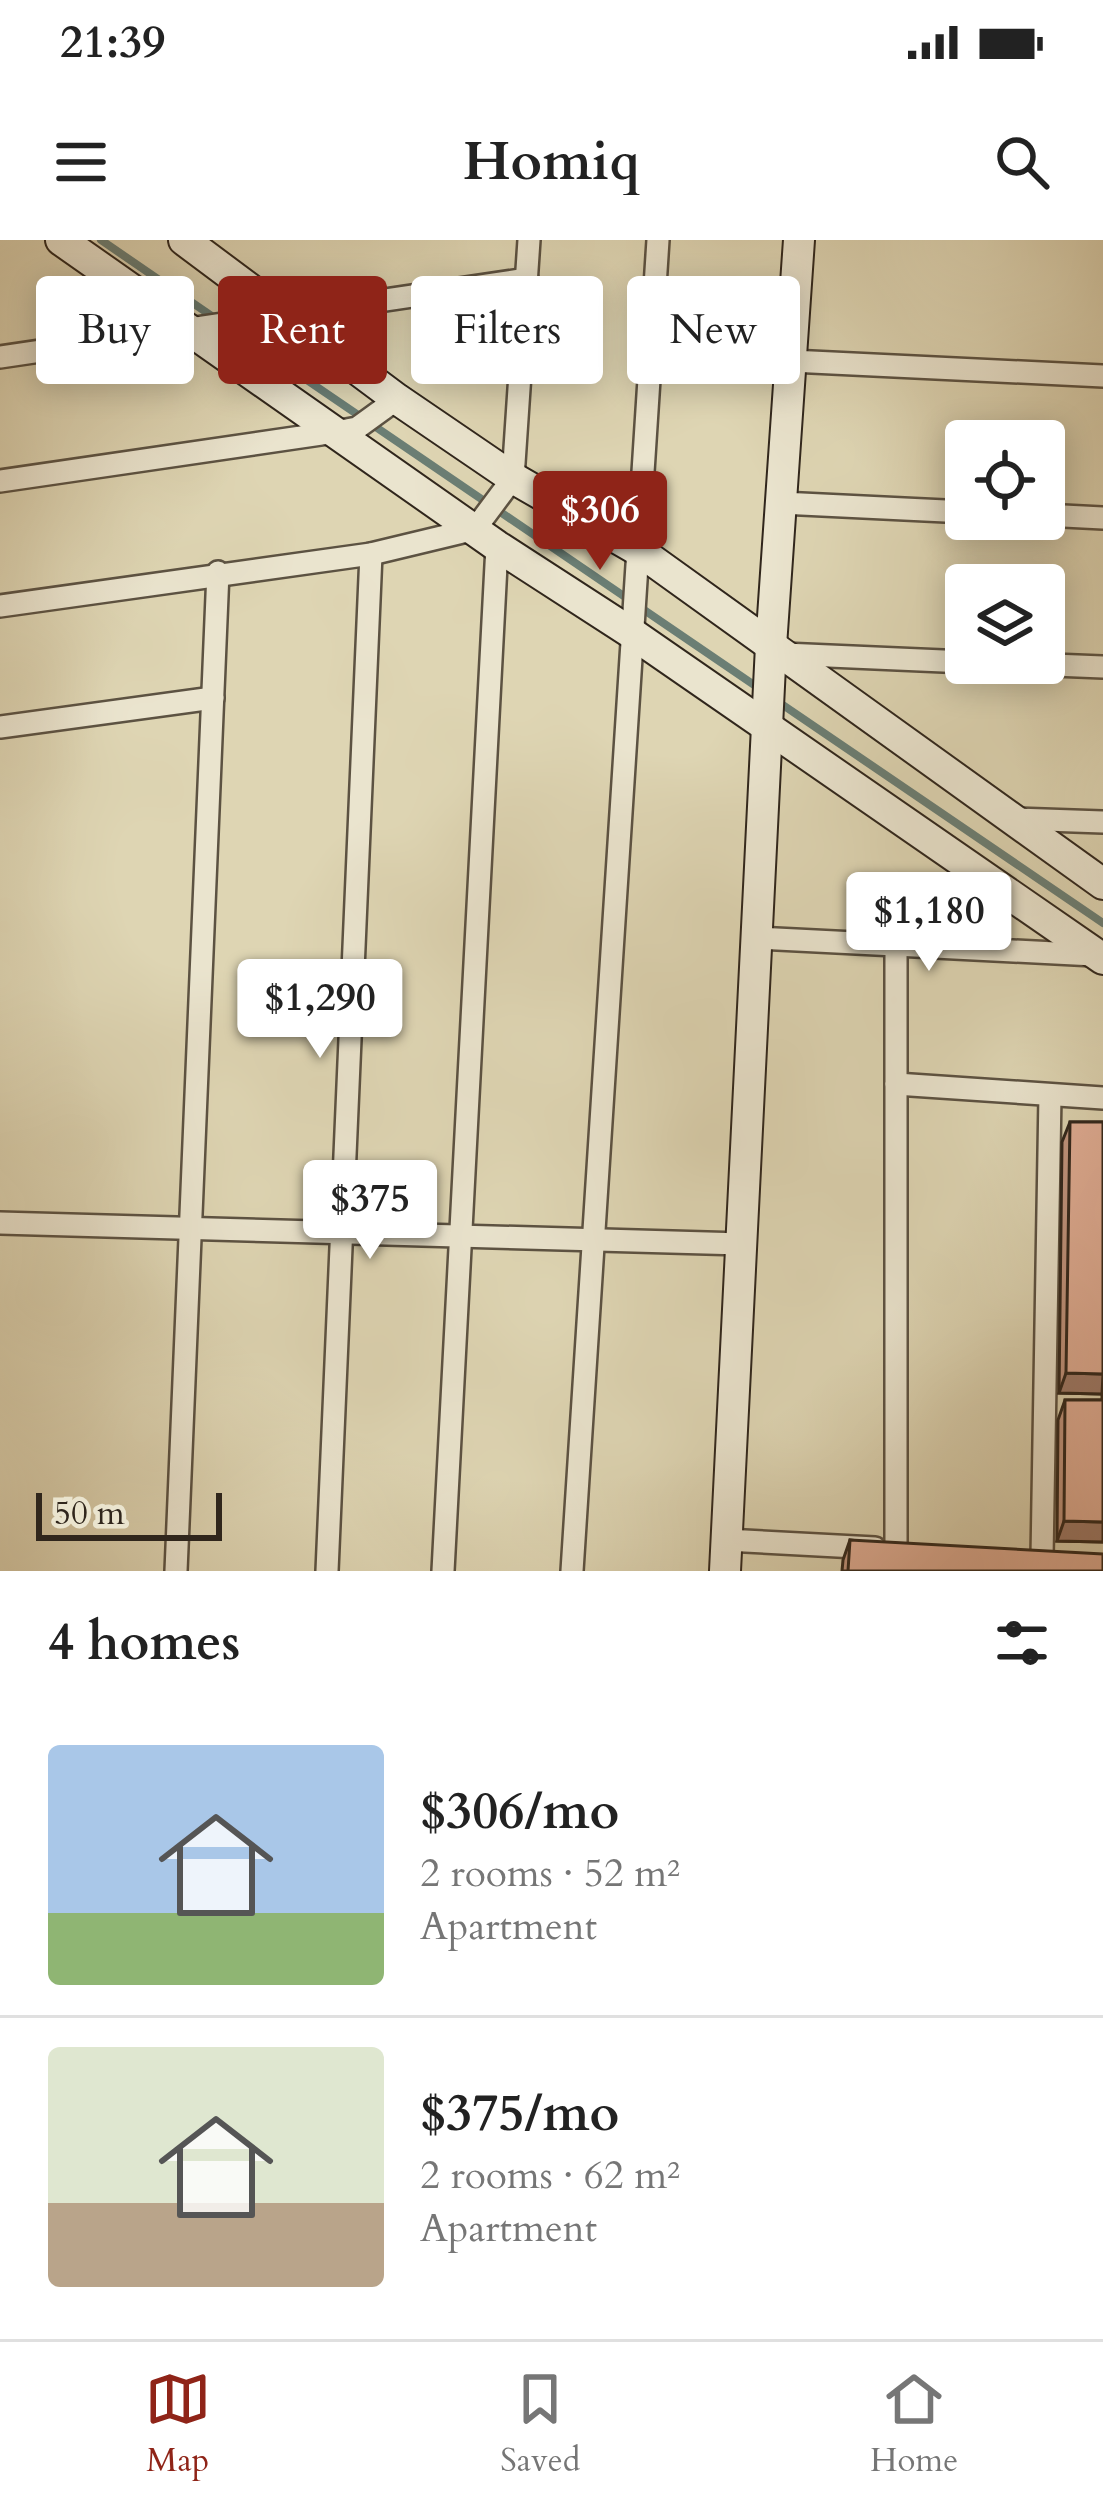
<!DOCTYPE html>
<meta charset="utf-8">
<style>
body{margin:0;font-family:Cardo,serif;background:#f6f6f6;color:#222;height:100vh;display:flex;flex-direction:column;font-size:45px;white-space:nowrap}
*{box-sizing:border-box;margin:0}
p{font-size:39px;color:#767676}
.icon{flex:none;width:66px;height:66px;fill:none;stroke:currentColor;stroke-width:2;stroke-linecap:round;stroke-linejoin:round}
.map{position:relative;height:1331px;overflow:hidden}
.drawer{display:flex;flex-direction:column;background:#fff;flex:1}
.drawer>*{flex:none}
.guide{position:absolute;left:36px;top:36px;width:1032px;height:108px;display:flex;gap:24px}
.fabs{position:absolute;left:945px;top:180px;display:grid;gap:24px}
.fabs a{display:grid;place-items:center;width:120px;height:120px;border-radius:12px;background:#fff;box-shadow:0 6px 30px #0003;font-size:60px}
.scale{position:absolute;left:36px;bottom:30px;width:186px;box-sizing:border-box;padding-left:12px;border:6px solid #30261c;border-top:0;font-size:33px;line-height:42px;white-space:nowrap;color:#30261c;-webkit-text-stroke:9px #eae4ce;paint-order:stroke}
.price{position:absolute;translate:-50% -102px;padding:0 27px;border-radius:12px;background:#fff;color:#222;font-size:39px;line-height:78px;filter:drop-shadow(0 3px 6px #0008)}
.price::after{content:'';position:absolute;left:50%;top:72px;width:36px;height:27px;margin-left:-18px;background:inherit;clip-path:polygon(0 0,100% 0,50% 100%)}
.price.current{background:#8f2418;color:#fff}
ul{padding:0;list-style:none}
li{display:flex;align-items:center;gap:36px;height:300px;padding:0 48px}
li+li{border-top:3px solid #e0e0e0}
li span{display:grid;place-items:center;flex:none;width:336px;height:240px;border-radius:12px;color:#555}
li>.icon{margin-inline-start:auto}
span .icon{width:144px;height:144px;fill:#fffc;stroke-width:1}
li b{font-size:51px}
h2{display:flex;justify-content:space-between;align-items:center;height:144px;padding:0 48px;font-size:51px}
.chip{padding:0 42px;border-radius:12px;background:#fff;box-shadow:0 6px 30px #0003;font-size:42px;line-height:108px}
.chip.current{background:#8f2418;color:#fff}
.status{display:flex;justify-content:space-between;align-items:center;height:84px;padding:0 60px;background:#fff;direction:ltr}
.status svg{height:33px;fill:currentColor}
header{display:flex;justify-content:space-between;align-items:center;height:156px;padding:0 48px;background:#fff;font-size:54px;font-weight:700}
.menu{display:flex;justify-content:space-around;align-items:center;height:168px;border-top:3px solid #e0e0e0;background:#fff;font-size:33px;color:#767676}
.menu a{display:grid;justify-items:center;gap:6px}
.menu .current{color:#8f2418}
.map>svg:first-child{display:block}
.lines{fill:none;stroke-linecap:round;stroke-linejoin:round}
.stream{stroke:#6b7e74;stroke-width:8}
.street-casing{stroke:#5c5242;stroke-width:26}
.secondary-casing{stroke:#30261c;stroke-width:34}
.street{stroke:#eae4ce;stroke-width:21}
.secondary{stroke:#eae4ce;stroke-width:30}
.wall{fill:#c29681;stroke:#30261c;stroke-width:3}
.shaded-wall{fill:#9e7a69;stroke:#30261c;stroke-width:3}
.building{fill:#e1ae96;stroke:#30261c;stroke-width:3}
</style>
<div class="status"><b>21:39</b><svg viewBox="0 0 49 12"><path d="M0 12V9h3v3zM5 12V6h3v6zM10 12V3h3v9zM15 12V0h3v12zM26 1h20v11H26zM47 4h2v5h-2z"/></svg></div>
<header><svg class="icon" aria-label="menu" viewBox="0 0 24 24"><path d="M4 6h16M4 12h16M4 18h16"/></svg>Homiq<svg class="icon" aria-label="search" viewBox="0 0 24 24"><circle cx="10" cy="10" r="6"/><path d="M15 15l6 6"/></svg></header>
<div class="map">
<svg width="1103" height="1331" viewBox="0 0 1103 1331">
<rect width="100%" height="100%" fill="#ded5b3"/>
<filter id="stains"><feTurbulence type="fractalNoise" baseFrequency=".00167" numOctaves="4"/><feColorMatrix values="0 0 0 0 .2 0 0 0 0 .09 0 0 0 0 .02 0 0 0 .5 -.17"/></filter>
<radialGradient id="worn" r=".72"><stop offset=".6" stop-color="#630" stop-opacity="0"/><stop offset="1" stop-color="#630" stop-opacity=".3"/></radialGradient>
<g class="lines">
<g class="stream">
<polyline points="101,0 219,81"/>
<polyline points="232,89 760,449"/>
<polyline points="777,461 1103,683"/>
</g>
<g class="street-casing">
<g id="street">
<polyline points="0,117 527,39"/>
<polyline points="791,121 1103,136"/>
<polyline points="0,241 335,192 357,188 397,159"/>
<polyline points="781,263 966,272"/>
<polyline points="1044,275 1103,278"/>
<polyline points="0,366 371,314 475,289 513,238 529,0"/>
<polyline points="784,414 966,422"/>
<polyline points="1002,423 1103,427"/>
<polyline points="0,487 213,458"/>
<polyline points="1015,579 1103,582"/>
<polyline points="759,698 1094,715"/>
<polyline points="896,704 896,1309"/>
<polyline points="896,844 1103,858"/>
<polyline points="0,983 742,1004"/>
<polyline points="726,1300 875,1308"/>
<polyline points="1042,1317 1050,855"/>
<polyline points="176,1331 218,332"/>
<polyline points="327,1331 371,314"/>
<polyline points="443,1331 497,306"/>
<polyline points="572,1331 658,0"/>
</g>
</g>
<g class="secondary-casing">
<g id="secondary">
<polyline points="61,0 497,306 630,392 1103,719"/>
<polyline points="184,0 397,159 513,238 638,310 1103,644"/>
<polyline points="725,1331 771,406 799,0"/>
</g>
</g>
<use href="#street" class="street"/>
<use href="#secondary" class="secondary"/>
</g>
<g class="wall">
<polygon points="1070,882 1103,882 1103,1302 1057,1301 1058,1180 1065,1160 1102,1160 1102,1154 1059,1153 1062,902"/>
<polygon points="850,1300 1103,1331 842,1331 843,1320"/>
</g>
<g class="shaded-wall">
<polygon points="1066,1133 1103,1134 1102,1154 1059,1153"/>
<polygon points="1064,1281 1103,1282 1103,1302 1057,1301"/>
</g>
<g class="building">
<polygon points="1070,882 1103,882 1103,1134 1066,1133"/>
<polygon points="1065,1160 1103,1160 1103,1282 1064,1281"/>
<polygon points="850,1300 1103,1314 1103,1331 848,1331"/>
</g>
<rect width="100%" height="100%" filter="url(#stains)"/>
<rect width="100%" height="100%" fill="url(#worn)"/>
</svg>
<div class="fabs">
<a><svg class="icon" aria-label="locate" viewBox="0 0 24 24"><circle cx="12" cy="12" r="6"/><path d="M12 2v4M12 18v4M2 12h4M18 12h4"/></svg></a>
<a><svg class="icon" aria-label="layers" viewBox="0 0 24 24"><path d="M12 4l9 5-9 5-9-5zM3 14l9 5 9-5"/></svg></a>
</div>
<div class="scale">50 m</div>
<b class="price current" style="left:600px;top:333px">$306</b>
<b class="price" style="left:929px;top:734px">$1,180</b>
<b class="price" style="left:320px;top:821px">$1,290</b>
<b class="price" style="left:370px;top:1022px">$375</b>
<div class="guide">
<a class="chip">Buy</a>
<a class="chip current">Rent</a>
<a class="chip">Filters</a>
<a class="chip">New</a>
</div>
</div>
<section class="drawer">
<h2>4 homes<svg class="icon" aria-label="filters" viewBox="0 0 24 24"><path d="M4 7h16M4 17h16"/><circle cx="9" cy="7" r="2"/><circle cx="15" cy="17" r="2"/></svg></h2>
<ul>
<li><span style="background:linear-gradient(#a9c7e8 70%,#8fb573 0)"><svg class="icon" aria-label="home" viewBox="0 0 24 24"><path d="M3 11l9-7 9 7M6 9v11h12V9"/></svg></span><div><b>$306/mo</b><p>2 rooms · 52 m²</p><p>Apartment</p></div></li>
<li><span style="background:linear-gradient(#dfe7d0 65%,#b9a48a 0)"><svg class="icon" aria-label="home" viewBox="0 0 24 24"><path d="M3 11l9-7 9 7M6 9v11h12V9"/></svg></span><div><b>$375/mo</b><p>2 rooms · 62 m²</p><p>Apartment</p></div></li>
</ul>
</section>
<nav class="menu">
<a class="current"><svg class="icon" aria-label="map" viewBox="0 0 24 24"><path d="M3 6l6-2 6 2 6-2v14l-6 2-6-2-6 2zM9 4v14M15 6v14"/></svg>Map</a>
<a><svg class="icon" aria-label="saved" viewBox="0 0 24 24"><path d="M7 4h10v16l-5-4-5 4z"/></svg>Saved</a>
<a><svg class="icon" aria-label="home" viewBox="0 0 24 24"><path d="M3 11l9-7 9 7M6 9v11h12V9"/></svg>Home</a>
</nav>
